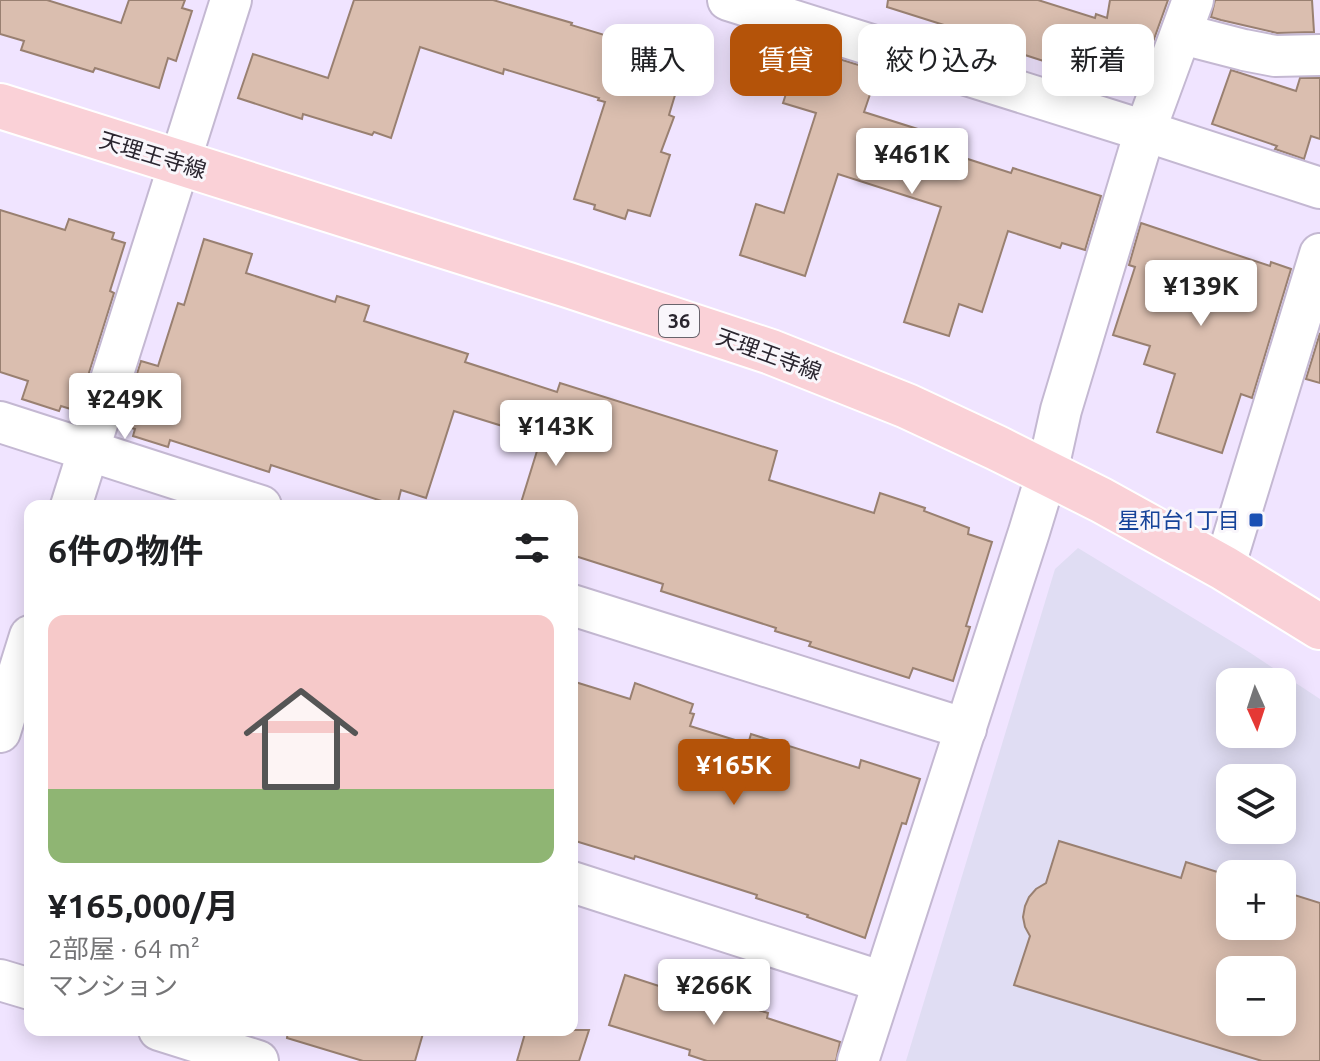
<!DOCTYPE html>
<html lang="ja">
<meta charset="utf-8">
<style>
body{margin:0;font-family:Ubuntu,"Noto Sans JP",sans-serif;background:#f2f2f2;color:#202124;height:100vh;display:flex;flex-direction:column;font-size:30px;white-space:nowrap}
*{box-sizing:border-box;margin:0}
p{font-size:26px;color:#757577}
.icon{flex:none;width:44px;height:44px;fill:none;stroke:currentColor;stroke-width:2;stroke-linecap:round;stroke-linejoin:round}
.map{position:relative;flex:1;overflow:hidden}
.side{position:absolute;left:24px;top:500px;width:554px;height:536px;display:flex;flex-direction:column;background:#fff;border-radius:16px;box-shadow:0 4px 20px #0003}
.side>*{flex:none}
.guide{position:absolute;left:602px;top:24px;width:598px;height:72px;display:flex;gap:16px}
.needle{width:52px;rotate:177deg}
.tools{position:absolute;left:1216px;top:668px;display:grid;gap:16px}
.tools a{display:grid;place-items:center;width:80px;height:80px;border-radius:16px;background:#fff;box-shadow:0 4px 20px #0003;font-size:40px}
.price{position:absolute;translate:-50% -68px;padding:0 18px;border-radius:8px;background:#fff;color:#222;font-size:26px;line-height:52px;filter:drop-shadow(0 2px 4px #0008)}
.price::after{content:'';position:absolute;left:50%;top:48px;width:24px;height:18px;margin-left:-12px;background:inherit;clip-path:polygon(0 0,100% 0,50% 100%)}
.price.selected{background:#b45309;color:#fff}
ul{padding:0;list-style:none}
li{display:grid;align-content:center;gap:16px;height:424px;padding:0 24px}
li span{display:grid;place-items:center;height:248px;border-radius:16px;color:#555}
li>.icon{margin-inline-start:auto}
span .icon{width:144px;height:144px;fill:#fffc;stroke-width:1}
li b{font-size:34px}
h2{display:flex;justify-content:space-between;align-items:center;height:96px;padding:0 24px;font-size:34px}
.chip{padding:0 28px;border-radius:16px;background:#fff;box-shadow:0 4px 20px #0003;font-size:28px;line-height:72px}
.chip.selected{background:#b45309;color:#fff}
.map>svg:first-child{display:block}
.education{fill:#e0ddf3;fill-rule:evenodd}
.building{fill:#dabeaf;stroke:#998071;stroke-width:2;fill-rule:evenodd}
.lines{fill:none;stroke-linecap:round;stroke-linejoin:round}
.minor-casing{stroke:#c4b8d2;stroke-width:44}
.primary-casing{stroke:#fff;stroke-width:48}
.minor{stroke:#fff;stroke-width:40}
.primary{stroke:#fad1d7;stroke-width:44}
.transit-dot{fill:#1a4fb4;stroke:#f9f6fb;stroke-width:3}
.labels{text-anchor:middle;stroke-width:6;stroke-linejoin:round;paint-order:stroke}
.shield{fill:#f9f6fb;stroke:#68646c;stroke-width:2}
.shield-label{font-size:20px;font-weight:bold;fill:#2a252f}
.street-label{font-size:22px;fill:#2a252f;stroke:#f9f6fb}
.transit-label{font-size:22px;fill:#164399;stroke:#f9f6fb;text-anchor:end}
</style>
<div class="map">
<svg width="1320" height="1061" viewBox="0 0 1320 1061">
<rect width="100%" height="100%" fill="#f0e4ff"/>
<path class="education" d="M1078,548L1249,652L1320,699V1061H906L1055,569ZM1230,682H1282V734H1230ZM1230,778H1282V830H1230ZM1230,874H1282V926H1230ZM1230,970H1282V1022H1230Z"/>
<g class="building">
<polygon points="0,0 47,0 121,23 129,0 185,0 182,8 192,11 176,61 168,58 159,88 95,68 93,72 21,50 24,41 0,34"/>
<polygon points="354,0 493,0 572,23 571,25 608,36 607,38 685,62 669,115 674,117 661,152 670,155 650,216 628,210 625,219 594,209 595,205 574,199 605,102 598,100 599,98 504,69 503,74 420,47 391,138 374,132 372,135 303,114 302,119 238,98 253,54 328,78"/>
<polygon points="888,0 1038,0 1095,18 1096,14 1107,18 1110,0 1168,0 1135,92 1077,74 1078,72 1003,48 1004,44 887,7"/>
<polygon points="1215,0 1312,0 1314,32 1277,33 1221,20 1211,17"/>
<polygon points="836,58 878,71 864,112 924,131 922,137 939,143 937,149 1011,173 1013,168 1101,196 1085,250 1062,243 1060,248 1008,231 982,312 959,304 949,336 904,322 941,207 838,174 805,276 740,255 756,204 784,213 816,113 783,103 797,60 832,70"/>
<polygon points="1231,70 1296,91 1300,78 1320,78 1320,139 1311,136 1304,159 1275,149 1277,146 1212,124"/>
<polygon points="0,210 65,230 69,219 114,233 112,239 125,243 110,291 114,293 77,411 61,406 59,411 22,399 28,381 0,372"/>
<polygon points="1141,223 1270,266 1271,262 1291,269 1252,398 1241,394 1222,453 1157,432 1175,374 1144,364 1150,346 1113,335 1135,267 1129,265"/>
<polygon points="204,239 252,254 246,273 335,302 337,296 369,306 364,321 468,354 465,362 557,392 560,383 777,451 769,480 874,513 880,493 925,508 924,511 969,528 968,534 992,542 966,626 970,627 953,681 913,668 909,678 809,646 811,642 775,631 776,628 661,591 663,584 572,555 572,506 520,506 541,438 454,411 426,498 401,490 397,506 271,465 269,472 170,440 168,447 133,436 135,429 121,425 141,361 158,366 178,303 184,305"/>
<polygon points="1320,333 1320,383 1306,379"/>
<polygon points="572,681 630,699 635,683 693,704 690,713 694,714 690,726 748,744 751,734 859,768 861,760 920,779 906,824 902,823 865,938 807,917 808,915 756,898 757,895 635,856 634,859 572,840"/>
<path d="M1059,841L1181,878L1186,862L1230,876V926H1282V891L1320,903V1061H1262L1014,985L1030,936L1025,927L1023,917L1025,906L1029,897L1036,889L1046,883ZM1230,970H1282V1022H1230Z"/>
<polygon points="625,975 702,1000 704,993 768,1013 767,1018 840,1042 836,1061 707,1061 689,1055 690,1050 609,1025"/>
<polygon points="288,1030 424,1030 415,1061 363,1061 287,1038"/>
<polygon points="526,1030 589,1030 579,1061 517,1061"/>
</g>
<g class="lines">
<g class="minor-casing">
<g id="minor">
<polyline points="728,0 1145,131 1320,188"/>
<polyline points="1182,34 1244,50 1275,56 1320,55"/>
<polyline points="0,422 261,506"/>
<polyline points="71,506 231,0"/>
<polyline points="1224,568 1320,254"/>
<polyline points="572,605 966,729"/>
<polyline points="0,732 30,636"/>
<polyline points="572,882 883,982"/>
<polyline points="0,980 30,989"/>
<polyline points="159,1030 258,1061"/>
<polyline points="858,1061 1029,532 1047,473 1061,410 1145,131 1193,0"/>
</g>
</g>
<g class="primary-casing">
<polyline id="primary" points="0,106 568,285 771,352 907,406 997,448 1101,500 1224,568 1320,627"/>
</g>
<use href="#minor" class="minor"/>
<use href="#primary" class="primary"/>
</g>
<rect class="transit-dot" x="1248" y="512" width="16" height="16" rx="4"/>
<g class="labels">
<rect class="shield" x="659" y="305" width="40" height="32" rx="6"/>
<g class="shield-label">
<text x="679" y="328">36</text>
</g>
<g class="street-label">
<text transform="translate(153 155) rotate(17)" y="8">天理王寺線</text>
<text transform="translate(769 354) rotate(20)" y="8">天理王寺線</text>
</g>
<g class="transit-label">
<text x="1240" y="528">星和台1丁目</text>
</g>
</g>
</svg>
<div class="tools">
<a><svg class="needle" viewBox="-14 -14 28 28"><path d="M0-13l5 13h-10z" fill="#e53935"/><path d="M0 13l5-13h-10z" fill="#757577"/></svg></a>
<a><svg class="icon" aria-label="layers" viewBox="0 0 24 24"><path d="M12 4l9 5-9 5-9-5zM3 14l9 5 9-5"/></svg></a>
<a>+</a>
<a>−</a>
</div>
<b class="price" style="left:912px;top:196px">¥461K</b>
<b class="price" style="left:1201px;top:328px">¥139K</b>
<b class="price" style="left:125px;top:441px">¥249K</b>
<b class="price" style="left:556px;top:468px">¥143K</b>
<b class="price selected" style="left:734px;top:807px">¥165K</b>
<b class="price" style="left:714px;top:1027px">¥266K</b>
<div class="guide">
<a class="chip">購入</a>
<a class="chip selected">賃貸</a>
<a class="chip">絞り込み</a>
<a class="chip">新着</a>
</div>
<section class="side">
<h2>6件の物件<svg class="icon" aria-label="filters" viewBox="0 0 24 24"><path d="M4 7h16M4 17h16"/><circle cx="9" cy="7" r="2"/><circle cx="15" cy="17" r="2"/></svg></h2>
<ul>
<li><span style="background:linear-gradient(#f6c9c9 70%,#8fb573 0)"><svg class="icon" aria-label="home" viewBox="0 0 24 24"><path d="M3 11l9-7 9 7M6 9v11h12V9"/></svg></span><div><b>¥165,000/月</b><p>2部屋 · 64 m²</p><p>マンション</p></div></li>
</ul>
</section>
</div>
